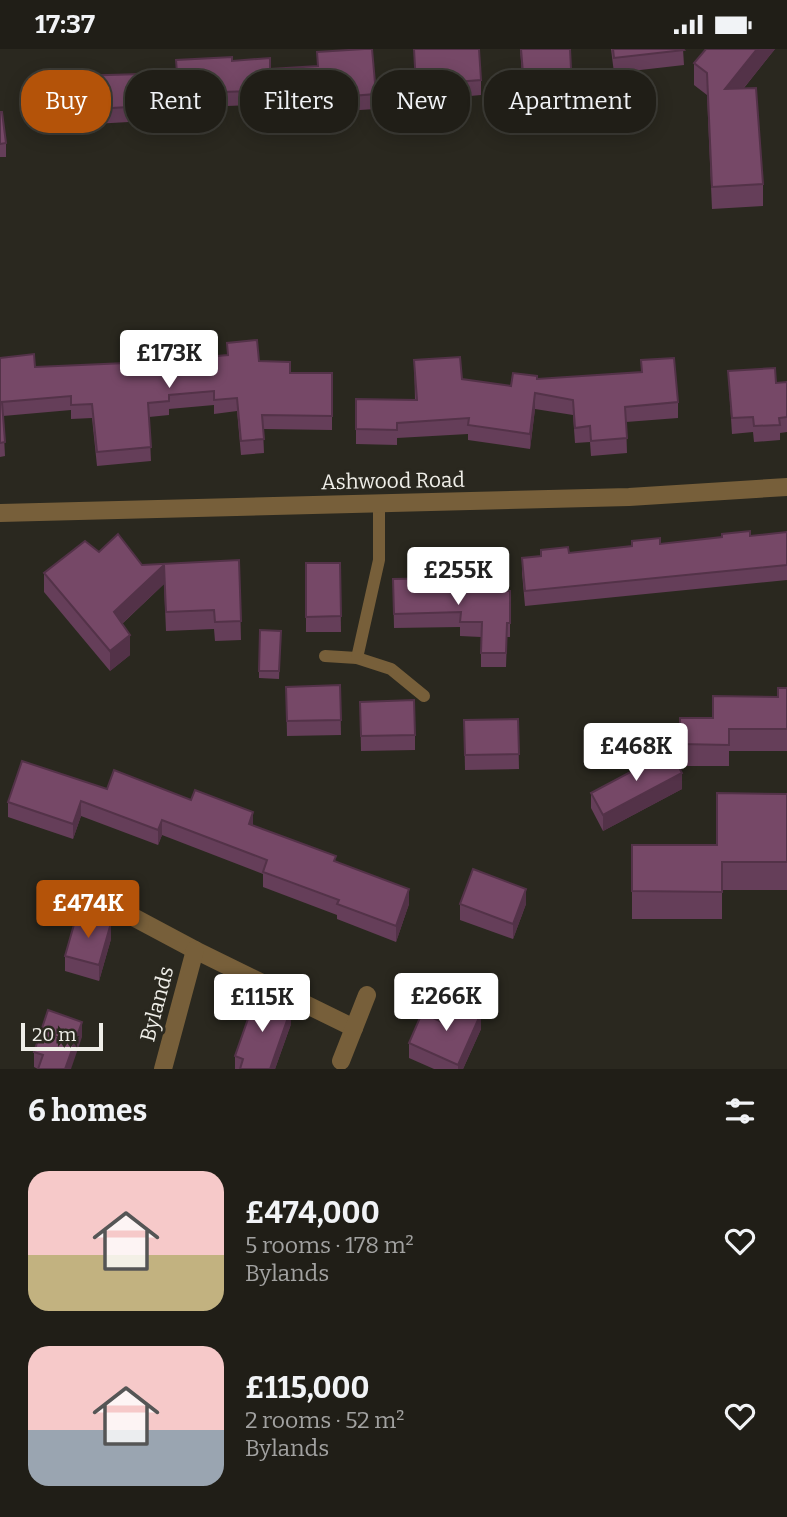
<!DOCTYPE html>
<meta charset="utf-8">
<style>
body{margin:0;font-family:Bitter,serif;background:#282720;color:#f1f3f6;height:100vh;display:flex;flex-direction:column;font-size:26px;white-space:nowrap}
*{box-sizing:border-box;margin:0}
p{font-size:23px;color:#a2a2a1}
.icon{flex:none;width:38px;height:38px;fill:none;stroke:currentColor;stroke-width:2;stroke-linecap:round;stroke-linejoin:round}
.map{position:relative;height:1020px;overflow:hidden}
.details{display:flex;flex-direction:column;background:#201e17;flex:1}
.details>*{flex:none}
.top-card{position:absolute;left:21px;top:21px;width:746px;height:63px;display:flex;gap:14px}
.scale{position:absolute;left:21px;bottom:18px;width:82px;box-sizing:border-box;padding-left:7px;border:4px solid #efeee8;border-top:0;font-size:19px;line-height:24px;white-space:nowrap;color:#efeee8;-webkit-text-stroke:5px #2a281f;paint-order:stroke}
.price{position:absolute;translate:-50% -60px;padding:0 16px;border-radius:7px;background:#fff;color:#222;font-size:23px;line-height:46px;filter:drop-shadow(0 2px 4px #0008)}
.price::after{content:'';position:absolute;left:50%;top:42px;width:21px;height:16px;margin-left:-10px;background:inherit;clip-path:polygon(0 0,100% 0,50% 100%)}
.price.active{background:#b45309;color:#fff}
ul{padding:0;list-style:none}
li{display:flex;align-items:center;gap:21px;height:175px;padding:0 28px}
li span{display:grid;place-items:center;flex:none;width:196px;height:140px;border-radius:21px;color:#555}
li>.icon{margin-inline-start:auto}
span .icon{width:84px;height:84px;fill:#fffc;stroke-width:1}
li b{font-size:30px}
h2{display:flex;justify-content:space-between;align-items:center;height:84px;padding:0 28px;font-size:30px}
.chip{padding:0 24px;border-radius:28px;background:#201e17;box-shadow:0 4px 18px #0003,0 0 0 2px #3d3c36;font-size:24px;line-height:63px}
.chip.active{background:#b45309;color:#fff}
.status{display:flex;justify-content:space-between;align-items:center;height:49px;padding:0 35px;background:#201e17;direction:ltr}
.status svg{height:19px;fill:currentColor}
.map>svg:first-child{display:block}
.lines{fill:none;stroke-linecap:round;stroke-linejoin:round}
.service{stroke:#775f3a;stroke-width:12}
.minor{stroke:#775f3a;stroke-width:18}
.wall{fill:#653e59}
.shaded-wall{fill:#533248}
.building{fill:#764867;stroke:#533248;stroke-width:2}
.labels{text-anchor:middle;stroke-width:6;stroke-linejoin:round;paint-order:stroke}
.street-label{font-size:21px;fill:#efeee8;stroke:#2a281f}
</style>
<div class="status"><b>17:37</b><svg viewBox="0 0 49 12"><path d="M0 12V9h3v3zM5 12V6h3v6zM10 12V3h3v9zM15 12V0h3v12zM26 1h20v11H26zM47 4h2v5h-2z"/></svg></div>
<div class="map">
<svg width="787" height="1020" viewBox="0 0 787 1020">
<rect width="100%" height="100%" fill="#2a281f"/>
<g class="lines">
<g class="service">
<polyline points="325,607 357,609 391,620 424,647"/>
<polyline points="357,609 379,511 379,456"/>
</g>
<g class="minor">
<polyline points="0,464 629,448 787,438"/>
<polyline points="135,869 195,901 354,979"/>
<polyline points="341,1012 367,946"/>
<polyline points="163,1020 195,901"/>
</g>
</g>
<g class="wall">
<polygon points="414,0 481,31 481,46 416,52"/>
<polygon points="520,0 570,0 571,35 523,39"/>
<polygon points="611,0 683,0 684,16 614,24"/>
<polygon points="775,0 744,39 763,135 763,157 712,160 707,46 694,36 694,14"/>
<polygon points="317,3 376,45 376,60 312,64 312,69 253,72 252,56 129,61 129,73 40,78 38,28 176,24 176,11 232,12 270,20 317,17"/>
<polygon points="0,63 6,94 6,108 0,108"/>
<polygon points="227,294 259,312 290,324 332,324 332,381 263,380 264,404 241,406 237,362 214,365 214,356 169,360 169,366 149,368 151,412 97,417 92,369 71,370 71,361 3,367 5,407 0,408 0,309 35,318 126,314 227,306"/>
<polygon points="414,311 462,330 511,337 537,330 641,323 641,311 678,353 678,369 626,373 627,404 591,407 590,393 575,394 573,366 535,360 530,400 468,391 468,385 397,389 397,396 356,395 356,350 415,351"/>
<polygon points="728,322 776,334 787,333 787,383 780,384 780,391 754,393 753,383 732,385"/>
<polygon points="787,483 787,531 525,557 522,524 522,509"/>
<polygon points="99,503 142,516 239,511 241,591 215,592 214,580 166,582 164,535 122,575 130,606 110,622 44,543 44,524"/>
<polygon points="306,514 340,514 341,583 306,583"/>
<polygon points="393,530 447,540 510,542 510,588 507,588 506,618 481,618 481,588 460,587 460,578 394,579"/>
<polygon points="281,582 279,630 259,629 259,622"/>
<polygon points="340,636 341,686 287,687 286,638"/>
<polygon points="787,639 787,702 729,702 729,717 680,717 680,669 713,669 778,648"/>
<polygon points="360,653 415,686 415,701 361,702"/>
<polygon points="518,670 519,720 465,721 464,671"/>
<polygon points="107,740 253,777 336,812 409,855 396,893 337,870 337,866 263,838 263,825 162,786 158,796 81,767 73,790 8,768 8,753"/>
<polygon points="682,740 603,782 591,759 591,744"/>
<polygon points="787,745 787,841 722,841 722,870 632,870 632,796 717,796"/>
<polygon points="460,855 526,855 513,890 460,871"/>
<polygon points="111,890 99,932 65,922 65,907"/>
<polygon points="291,975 275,1020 235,1020 235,1007"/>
<polygon points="446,975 481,980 463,1020 434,1020 409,1009 409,994"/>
<polygon points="82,988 38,1020 34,1018 34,1003"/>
</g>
<g class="shaded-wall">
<polygon points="757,0 775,0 725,62 725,40"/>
<polygon points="535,344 535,360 530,400 530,385"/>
<polygon points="164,516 164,535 114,582 114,563"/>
<polygon points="130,586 130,606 110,622 110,602"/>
<polygon points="682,724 682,740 603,782 603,766"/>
<polygon points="81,752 81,767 73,790 73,775"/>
<polygon points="253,763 253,778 249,775"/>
<polygon points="162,771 162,786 158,796 158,781"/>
<polygon points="409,840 409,855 396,893 396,877"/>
<polygon points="526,840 526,855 513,890 513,875"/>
<polygon points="111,874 111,890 99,932 99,916"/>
<polygon points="291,960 291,975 275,1020 270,1020"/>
<polygon points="481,964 481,980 463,1020 458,1020 458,1016"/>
<polygon points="82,973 82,988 71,1020 65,1020"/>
</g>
<g class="building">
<polygon points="364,0 372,0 376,45 312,50 312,54 253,58 252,42 128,46 129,58 40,63 38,28 177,24 176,11 232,8 232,12 270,9 270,20 318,17 317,3"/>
<polygon points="414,0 479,0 481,31 416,36"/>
<polygon points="521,0 570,0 571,20 523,24"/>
<polygon points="613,0 683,0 684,1 614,9"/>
<polygon points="706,0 757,0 725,40 756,39 763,135 712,138 707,24 694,14"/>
<polygon points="0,63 2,63 6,94 0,95"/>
<polygon points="257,291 259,312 290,313 290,324 332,324 332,367 262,366 264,390 241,392 237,349 214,351 214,342 169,346 169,352 148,354 151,398 97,403 92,355 71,356 71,347 2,353 5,393 0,394 0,309 34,305 35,318 126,314 126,312 181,307 181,310 228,306 227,294"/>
<polygon points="460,308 462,330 511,337 513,324 537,327 537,330 642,323 641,311 674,309 678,353 625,358 627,389 591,392 590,377 575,379 573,351 535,344 530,385 468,376 469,369 397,374 397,381 356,380 356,350 417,351 414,311"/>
<polygon points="775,319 776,334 787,333 787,368 779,369 780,376 754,377 753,368 732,369 728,322"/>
<polygon points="750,482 750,487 787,483 787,516 525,542 522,509 541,507 541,501 568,498 569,504 632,497 632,492 660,489 660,495 722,488 722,485"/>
<polygon points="118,485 142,516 239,511 241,572 215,573 214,561 166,563 164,516 114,563 130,586 110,602 44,524 85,492 99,503"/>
<polygon points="306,514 340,514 341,567 306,568"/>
<polygon points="447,529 447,540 510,542 510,574 507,574 506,604 481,604 482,573 460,573 461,563 394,565 393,530"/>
<polygon points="260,581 281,582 279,622 259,622"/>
<polygon points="340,636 341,671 287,672 286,638"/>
<polygon points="778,639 787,639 787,680 729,680 729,696 680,695 680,669 713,669 713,647 778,648"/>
<polygon points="414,651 415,686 361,687 360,653"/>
<polygon points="518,670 519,705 465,706 464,671"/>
<polygon points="670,702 682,724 603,766 591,744"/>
<polygon points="22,712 107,740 114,721 191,751 195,741 253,763 249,775 336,807 334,812 409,840 396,877 337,855 339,851 263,823 267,811 162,771 158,781 81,752 73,775 8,753"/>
<polygon points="717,744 787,745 787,813 722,813 722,843 632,842 632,796 717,796"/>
<polygon points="473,820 526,840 513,875 460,855"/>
<polygon points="77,865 111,874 99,916 65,907"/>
<polygon points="256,947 291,960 270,1020 240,1020 243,1010 235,1007"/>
<polygon points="456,953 481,964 458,1016 409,994 422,964 446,975"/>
<polygon points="48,961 82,973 65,1020 38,1020 43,1006 34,1003"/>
</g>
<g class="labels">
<g class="street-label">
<text transform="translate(393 432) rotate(-1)" y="7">Ashwood Road</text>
<text transform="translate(157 955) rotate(-75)" y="7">Bylands</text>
</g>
</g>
</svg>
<div class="scale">20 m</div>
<b class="price" style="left:169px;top:341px">£173K</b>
<b class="price" style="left:458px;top:558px">£255K</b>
<b class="price" style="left:636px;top:734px">£468K</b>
<b class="price active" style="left:88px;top:891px">£474K</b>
<b class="price" style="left:446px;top:984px">£266K</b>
<b class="price" style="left:262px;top:985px">£115K</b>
<div class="top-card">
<a class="chip active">Buy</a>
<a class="chip">Rent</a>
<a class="chip">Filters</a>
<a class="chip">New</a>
<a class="chip">Apartment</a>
</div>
</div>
<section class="details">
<h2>6 homes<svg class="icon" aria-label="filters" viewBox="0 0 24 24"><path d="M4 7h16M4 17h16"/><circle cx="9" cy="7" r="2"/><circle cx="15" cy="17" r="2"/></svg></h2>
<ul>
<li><span style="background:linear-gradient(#f6c9c9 60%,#c2b280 0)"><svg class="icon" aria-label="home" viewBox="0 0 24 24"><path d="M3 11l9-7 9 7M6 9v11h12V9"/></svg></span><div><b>£474,000</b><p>5 rooms · 178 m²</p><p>Bylands</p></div><svg class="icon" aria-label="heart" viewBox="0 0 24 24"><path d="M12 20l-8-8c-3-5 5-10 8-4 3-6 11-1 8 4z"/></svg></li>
<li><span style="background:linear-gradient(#f6c9c9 60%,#9aa5b1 0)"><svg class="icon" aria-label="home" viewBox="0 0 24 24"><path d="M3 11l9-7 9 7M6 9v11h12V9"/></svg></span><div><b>£115,000</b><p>2 rooms · 52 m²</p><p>Bylands</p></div><svg class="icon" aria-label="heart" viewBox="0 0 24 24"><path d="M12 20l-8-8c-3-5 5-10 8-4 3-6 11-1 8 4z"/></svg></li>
</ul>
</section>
